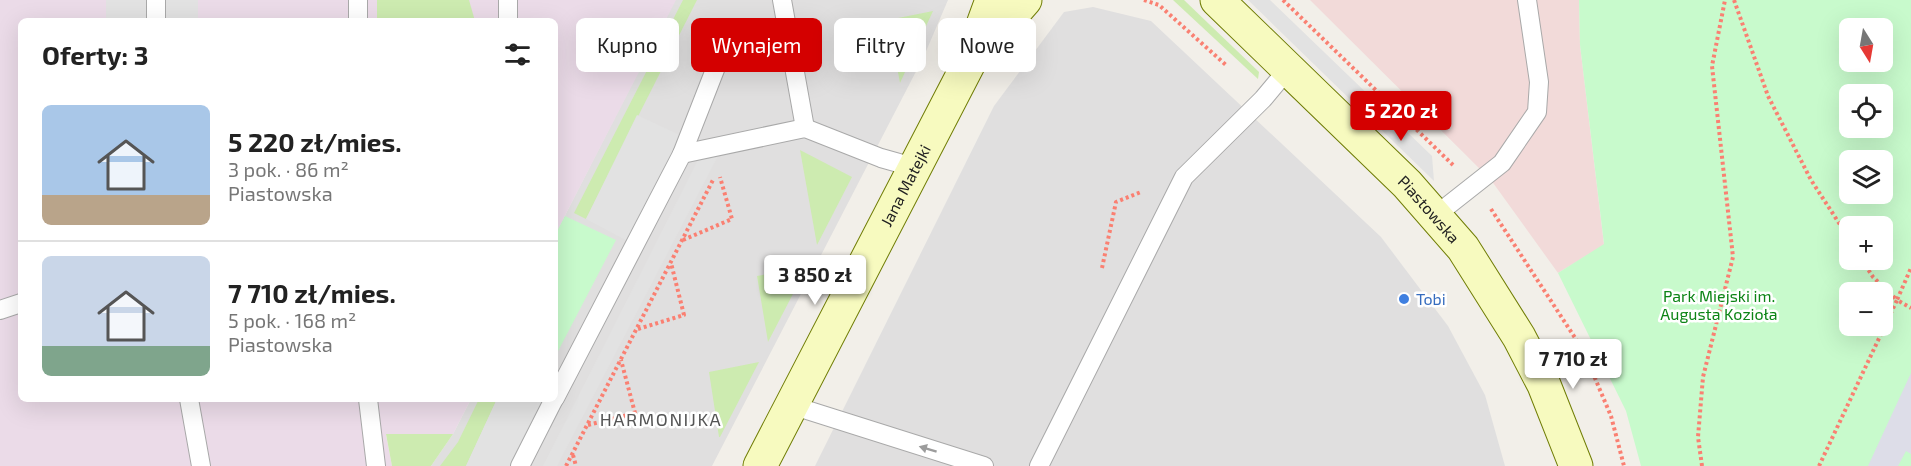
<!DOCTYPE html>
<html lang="pl">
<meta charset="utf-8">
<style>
body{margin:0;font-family:"Exo 2",sans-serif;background:#f2f2f2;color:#222;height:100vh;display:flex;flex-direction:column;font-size:22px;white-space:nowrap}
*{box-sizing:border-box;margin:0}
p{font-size:20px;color:#767676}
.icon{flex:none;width:33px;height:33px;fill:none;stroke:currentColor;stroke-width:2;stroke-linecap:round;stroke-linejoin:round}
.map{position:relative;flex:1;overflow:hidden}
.sheet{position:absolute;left:18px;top:18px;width:540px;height:384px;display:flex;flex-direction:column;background:#fff;border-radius:9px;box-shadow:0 6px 24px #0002}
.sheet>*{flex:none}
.banner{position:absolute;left:576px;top:18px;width:570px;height:54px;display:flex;gap:12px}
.needle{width:39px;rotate:169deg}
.controls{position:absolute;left:1839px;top:18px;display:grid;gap:12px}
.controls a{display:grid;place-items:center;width:54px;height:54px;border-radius:9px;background:#fff;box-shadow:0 6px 24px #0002;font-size:30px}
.price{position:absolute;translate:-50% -51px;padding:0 14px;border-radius:6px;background:#fff;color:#222;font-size:20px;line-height:39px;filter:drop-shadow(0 2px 3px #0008)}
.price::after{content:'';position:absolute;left:50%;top:36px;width:18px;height:14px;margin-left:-9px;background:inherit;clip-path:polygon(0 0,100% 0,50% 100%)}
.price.active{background:#d40000;color:#fff}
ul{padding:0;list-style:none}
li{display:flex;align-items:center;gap:18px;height:150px;padding:0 24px}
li+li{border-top:2px solid #e0e0e0}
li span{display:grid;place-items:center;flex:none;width:168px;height:120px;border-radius:9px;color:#555}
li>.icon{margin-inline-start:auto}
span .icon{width:72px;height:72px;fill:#fffc;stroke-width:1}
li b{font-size:26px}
h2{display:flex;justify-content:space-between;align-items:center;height:72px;padding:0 24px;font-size:26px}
.tag{padding:0 21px;border-radius:9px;background:#fff;box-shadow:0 6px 24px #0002;font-size:21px;line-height:54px}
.tag.active{background:#d40000;color:#fff}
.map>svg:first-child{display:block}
.residential{fill:#e0dfdf}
.commercial{fill:#f2dad9}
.industrial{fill:#ebdbe8}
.grass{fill:#cdebb0}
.park{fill:#c8facc;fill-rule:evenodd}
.parking{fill:#e2e2e2}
.plaza{fill:#dddde8}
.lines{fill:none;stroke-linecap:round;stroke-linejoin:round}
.lane-casing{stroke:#a9a9a9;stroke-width:20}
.secondary-casing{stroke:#707d05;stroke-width:35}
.path{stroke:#fa8072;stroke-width:4;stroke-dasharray:3 3;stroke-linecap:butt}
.lane{stroke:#fff;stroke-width:18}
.secondary{stroke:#f7fabf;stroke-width:33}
.oneway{fill:#9c9c9c}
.shop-dot{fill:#3f7fe0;stroke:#fff;stroke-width:2}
.labels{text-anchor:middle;stroke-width:5;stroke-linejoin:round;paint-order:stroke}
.street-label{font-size:16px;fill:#222;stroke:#fff}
.park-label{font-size:16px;fill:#0c8416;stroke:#fff}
.shop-label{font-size:16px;fill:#366cbe;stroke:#fff;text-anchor:start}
.neighbourhood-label{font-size:18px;letter-spacing:1.5px;fill:#555;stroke:#fff}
</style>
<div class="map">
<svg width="1911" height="466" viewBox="0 0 1911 466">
<rect width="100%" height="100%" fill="#f2efe9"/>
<g class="residential">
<polygon points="675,0 948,0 924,56 712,466 431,466 453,434 471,399 555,399 555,235"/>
<polygon points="1093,7 1151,21 1381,237 1448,326 1485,395 1505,466 815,466 994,106 1064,12"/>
</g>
<polygon class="commercial" points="1310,0 1579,0 1580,45 1604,245 1558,273 1491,180"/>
<polygon class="industrial" points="0,0 676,0 555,235 555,21 21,21 21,399 471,399 453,434 386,435 392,466 0,466"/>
<g class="grass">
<polygon points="377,0 469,0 475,21 377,21"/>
<polygon points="683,0 697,0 586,219 574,213"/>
<polygon points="1173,0 1184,0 1259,72 1258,79"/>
<polygon points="933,11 900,83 888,20"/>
<polygon points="800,150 852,177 817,245"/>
<polygon points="807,267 768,342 757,276"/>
<polygon points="759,362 720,437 719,437 709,372"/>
<polygon points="479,399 497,399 466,466 440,466 458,442"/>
<polygon points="453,434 431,466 392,466 386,434"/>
</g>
<g class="park">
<path d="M1579,0H1911V466H1641L1626,411L1558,273L1604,244L1580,45ZM1850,28H1882V62H1850ZM1850,94H1882V128H1850ZM1850,160H1882V194H1850ZM1850,226H1882V260H1850ZM1850,292H1882V326H1850Z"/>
<polygon points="565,216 616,240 555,357 555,235"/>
</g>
<g class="parking">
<rect x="106" y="0" width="92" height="21"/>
<polygon points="1248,0 1270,0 1432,156 1434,181"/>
<polygon points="637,115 688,139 635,245 586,219"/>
<polygon points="720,152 557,466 543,466 699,158"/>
<polygon points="497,399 554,399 520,466 466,466"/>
</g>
<polygon class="plaza" points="1911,373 1911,454 1906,451 1898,466 1868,466"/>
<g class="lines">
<g class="lane-casing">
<g id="lane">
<polyline points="358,0 358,21"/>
<polyline points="782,0 805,128"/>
<polyline points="156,21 156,0"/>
<polyline points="508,21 508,0"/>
<polyline points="682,154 805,128 881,158 913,167"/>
<polyline points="1436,215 1502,163 1537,112 1539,82 1527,0"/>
<polyline points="0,310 21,303"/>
<polyline points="555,398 682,154 718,62 789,48"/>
<polyline points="189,399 201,466"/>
<polyline points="368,399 376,466"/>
<polyline points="791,405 984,466"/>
<polyline points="520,466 554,399"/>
<polyline points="1039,466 1184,177 1263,99 1288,69"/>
</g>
</g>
<g class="secondary-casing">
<g id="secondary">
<path id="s1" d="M1217,0L1407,184L1463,248L1519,337L1544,385L1576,466"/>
<polyline points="983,48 1025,0"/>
<path id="s2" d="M760,466L969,63L992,0"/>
</g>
</g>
<g class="path">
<polyline points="1144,0 1159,5 1227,66"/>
<polyline points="1283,0 1453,165"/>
<polyline points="1734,0 1768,96 1811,180 1850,240"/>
<polyline points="1491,209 1583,350 1611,416 1624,466"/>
<polyline points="683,240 732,219 720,177"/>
<polyline points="1862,260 1873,277 1897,300 1911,268"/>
<polyline points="1102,268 1116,202 1141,192"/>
<polyline points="638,329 684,315 671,263"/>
<polyline points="588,425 635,413 621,360"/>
<polyline points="573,455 576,466"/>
<polyline points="566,466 714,178"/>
<polyline points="1702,466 1698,437 1703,377 1733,257 1712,66 1725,0"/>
<polyline points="1819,466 1897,300 1911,308"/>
</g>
<use href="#lane" class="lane"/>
<use href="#secondary" class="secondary"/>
</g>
<defs><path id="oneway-solid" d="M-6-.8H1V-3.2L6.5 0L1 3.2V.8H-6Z" transform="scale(1.5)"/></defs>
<use class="oneway" href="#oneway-solid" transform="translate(928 449) rotate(-163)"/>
<circle class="shop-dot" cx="1404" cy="299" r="6"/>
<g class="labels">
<g class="street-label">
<text dy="6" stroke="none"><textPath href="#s2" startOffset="316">Jana Matejki</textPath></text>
<text dy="6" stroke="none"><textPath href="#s1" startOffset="298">Piastowska</textPath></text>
</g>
<g class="park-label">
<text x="1719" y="302">Park Miejski im.<tspan x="1719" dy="18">Augusta Kozioła</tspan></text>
</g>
<g class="shop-label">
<text x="1416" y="305">Tobi</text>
</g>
<g class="neighbourhood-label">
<text x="661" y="426">HARMONIJKA</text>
</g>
</g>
</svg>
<div class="controls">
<a><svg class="needle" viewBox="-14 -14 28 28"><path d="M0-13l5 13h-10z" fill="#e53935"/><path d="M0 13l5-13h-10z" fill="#767676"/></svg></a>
<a><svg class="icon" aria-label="locate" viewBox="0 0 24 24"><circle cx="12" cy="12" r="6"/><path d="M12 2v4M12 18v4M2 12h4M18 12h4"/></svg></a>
<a><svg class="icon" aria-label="layers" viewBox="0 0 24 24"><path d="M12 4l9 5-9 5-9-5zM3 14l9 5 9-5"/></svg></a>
<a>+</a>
<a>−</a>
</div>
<b class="price active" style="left:1401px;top:142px">5 220 zł</b>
<b class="price" style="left:815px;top:306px">3 850 zł</b>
<b class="price" style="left:1573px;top:390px">7 710 zł</b>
<div class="banner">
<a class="tag">Kupno</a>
<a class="tag active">Wynajem</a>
<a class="tag">Filtry</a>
<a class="tag">Nowe</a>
</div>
<section class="sheet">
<h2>Oferty: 3<svg class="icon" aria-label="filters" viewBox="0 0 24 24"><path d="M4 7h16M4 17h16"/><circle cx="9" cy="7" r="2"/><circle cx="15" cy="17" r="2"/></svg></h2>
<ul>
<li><span style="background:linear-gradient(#a9c7e8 75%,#b9a48a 0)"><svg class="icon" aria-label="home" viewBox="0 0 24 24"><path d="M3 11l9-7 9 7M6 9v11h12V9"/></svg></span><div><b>5 220 zł/mies.</b><p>3 pok. · 86 m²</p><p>Piastowska</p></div></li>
<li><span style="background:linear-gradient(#c9d6e8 75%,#7fa58c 0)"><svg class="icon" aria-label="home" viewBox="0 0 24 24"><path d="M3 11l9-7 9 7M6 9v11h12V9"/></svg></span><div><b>7 710 zł/mies.</b><p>5 pok. · 168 m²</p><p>Piastowska</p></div></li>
</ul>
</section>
</div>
